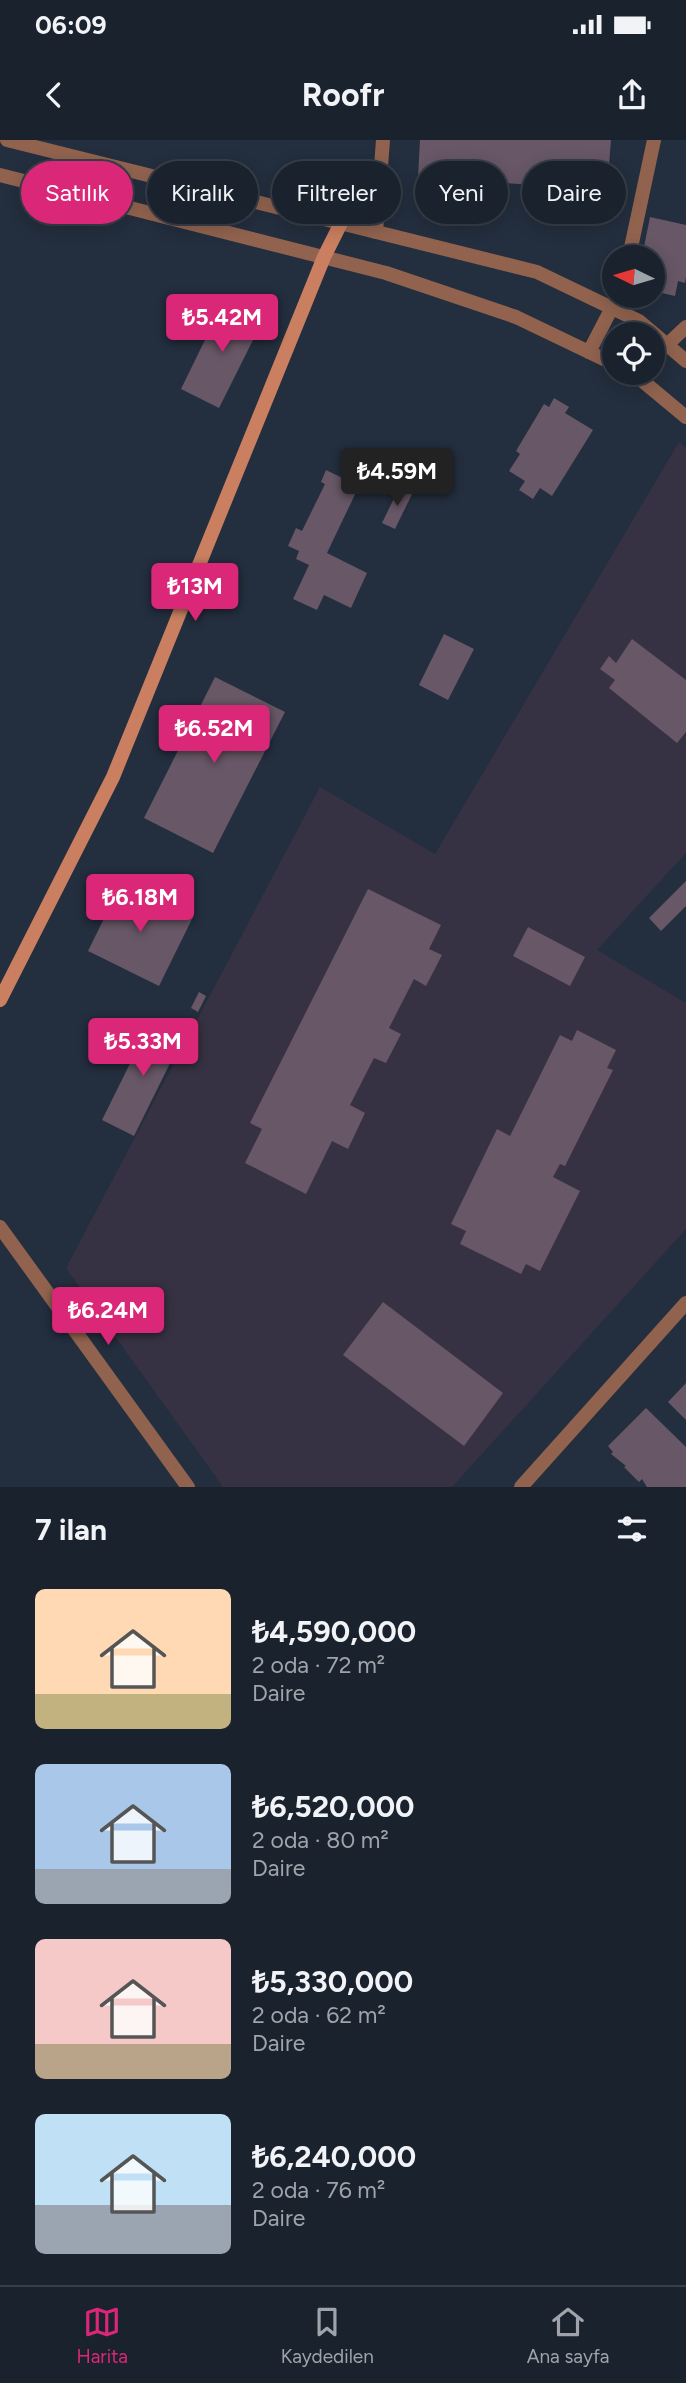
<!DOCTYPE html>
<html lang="tr">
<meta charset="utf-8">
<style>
body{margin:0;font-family:Figtree,sans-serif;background:#272f3a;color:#f1f3f6;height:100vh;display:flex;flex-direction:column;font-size:26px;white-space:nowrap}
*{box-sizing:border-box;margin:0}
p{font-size:23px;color:#9fa4aa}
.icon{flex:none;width:38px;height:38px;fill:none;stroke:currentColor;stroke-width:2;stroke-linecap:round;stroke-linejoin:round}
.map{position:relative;height:1347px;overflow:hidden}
.drawer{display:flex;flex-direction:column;background:#1a222e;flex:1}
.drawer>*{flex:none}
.guide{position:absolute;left:21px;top:21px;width:644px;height:63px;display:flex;gap:14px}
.needle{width:46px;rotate:275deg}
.buttons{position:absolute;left:602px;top:105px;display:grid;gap:14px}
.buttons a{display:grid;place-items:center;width:63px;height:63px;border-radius:50%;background:#1a222e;box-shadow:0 4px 18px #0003,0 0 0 2px #383f4a;font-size:35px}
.price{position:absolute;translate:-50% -60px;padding:0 16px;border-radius:7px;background:#db2777;color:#fff;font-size:23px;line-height:46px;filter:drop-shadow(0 2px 4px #0008)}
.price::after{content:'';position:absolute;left:50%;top:42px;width:21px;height:16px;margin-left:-10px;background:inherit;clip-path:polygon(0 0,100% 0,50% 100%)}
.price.on{background:#222;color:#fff}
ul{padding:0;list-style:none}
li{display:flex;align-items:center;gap:21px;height:175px;padding:0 35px}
li span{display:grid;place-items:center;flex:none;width:196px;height:140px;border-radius:10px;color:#555}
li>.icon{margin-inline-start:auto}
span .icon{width:84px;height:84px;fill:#fffc;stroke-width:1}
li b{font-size:30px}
h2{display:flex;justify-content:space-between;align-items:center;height:84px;padding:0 35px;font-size:30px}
.pill{padding:0 24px;border-radius:32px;background:#1a222e;box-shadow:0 4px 18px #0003,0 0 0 2px #383f4a;font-size:24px;line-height:63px}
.pill.on{background:#db2777;color:#fff}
.status{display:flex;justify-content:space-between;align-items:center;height:49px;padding:0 35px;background:#1a222e;direction:ltr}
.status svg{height:19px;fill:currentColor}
header{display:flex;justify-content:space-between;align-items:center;height:91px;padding:0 35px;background:#1a222e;font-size:32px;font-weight:700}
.tab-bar{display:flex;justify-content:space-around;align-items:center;height:98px;border-top:2px solid #383f4a;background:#1a222e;font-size:19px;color:#9fa4aa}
.tab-bar a{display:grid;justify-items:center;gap:4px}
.tab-bar .on{color:#db2777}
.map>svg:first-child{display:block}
.education{fill:#373243}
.building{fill:#685766}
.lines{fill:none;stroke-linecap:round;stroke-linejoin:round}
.minor{stroke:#91634f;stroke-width:14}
.tertiary{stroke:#91634f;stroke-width:14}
.secondary{stroke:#c97f60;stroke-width:14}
</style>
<div class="status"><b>06:09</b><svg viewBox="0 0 49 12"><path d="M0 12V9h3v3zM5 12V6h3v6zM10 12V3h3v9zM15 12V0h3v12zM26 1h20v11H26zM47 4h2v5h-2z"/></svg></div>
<header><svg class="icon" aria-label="back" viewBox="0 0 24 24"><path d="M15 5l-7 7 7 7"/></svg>Roofr<svg class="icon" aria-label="share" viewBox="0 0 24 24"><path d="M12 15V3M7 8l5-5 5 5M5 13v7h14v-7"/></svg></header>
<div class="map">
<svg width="686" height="1347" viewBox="0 0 686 1347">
<rect width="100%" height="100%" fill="#232e3e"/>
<polygon class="education" points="679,302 686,308 686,713 597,810 686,863 686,1089 452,1347 223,1347 66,1128 320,647 435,714"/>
<g class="building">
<polygon points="420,0 611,0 607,50 418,37"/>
<polygon points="650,77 686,85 686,136 685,143 678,141 675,156 653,151 653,117 642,117"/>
<polygon points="224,161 263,180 219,268 181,249"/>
<polygon points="554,258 569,267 565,273 593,290 552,356 540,348 533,359 519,350 525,341 509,331 520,314 516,311 544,264 549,267"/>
<polygon points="326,330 359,346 327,413 367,433 351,468 324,455 317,470 293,459 309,425 296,419 299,411 288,406 296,388 302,391 325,344 321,342"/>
<polygon points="399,348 412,354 395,389 382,383"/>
<polygon points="444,494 474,509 448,560 419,545"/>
<polygon points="632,499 686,540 686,592 677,603 609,548 615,540 600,529 609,516 616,523"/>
<polygon points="215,537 285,572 213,713 144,678"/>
<polygon points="686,741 686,766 661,791 649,778"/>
<polygon points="122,742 193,777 159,846 88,811"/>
<polygon points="368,749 441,785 429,809 442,815 426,846 414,839 389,888 401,894 386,923 374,918 350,965 365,973 348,1009 332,1001 306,1054 245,1023 262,989 250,983"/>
<polygon points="528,787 585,817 570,846 513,816"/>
<polygon points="199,852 206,856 198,872 191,868"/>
<polygon points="152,879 184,895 134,996 102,980"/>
<polygon points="577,890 616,910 607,928 613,930 565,1026 560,1024 553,1037 580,1051 540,1131 526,1124 521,1134 460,1104 466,1091 451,1084 497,989 510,996 560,895 572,901"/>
<polygon points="383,1162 503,1253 464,1306 343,1215"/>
<polygon points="686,1243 686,1280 668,1262"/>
<polygon points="646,1268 686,1307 686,1347 647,1347 642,1339 639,1342 624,1327 626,1326 611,1314 613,1312 608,1306"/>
</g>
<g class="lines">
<g class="minor">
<polyline points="376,92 383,0"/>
<polyline points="629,117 654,0"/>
<polyline points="589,212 618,156"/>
<polyline points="653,218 686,187"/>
<polyline points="0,1087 188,1347"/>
<polyline points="521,1347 686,1163"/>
</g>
<g class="tertiary">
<polyline points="7,0 537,132 639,181 686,221"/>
<polyline points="0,35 386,133 516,177 614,224"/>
<polyline points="633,233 686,277"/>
</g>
<polyline class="secondary" points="0,860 113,637 324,117 341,83"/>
</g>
</svg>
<div class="buttons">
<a><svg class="needle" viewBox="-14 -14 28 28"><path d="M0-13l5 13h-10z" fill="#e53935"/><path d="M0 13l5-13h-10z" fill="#9fa4aa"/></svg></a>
<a><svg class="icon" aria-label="locate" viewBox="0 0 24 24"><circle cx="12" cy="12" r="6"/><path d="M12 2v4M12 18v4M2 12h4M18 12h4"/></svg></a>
</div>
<b class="price" style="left:222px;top:214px">₺5.42M</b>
<b class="price on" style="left:397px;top:368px">₺4.59M</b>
<b class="price" style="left:195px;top:483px">₺13M</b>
<b class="price" style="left:214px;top:625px">₺6.52M</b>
<b class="price" style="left:140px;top:794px">₺6.18M</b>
<b class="price" style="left:143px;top:938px">₺5.33M</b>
<b class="price" style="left:108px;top:1207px">₺6.24M</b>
<div class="guide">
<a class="pill on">Satılık</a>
<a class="pill">Kiralık</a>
<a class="pill">Filtreler</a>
<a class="pill">Yeni</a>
<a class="pill">Daire</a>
</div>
</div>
<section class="drawer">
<h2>7 ilan<svg class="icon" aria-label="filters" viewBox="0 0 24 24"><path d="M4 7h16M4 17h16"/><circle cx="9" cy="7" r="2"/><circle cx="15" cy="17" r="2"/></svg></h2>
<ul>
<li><span style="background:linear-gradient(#ffd9b3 75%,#c2b280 0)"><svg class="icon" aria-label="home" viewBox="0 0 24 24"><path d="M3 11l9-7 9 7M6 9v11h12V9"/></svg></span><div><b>₺4,590,000</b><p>2 oda · 72 m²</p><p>Daire</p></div></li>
<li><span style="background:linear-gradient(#a9c7e8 75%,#9aa5b1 0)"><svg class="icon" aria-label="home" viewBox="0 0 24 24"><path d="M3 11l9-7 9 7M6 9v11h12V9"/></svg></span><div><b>₺6,520,000</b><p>2 oda · 80 m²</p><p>Daire</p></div></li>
<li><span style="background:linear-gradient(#f6c9c9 75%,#b9a48a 0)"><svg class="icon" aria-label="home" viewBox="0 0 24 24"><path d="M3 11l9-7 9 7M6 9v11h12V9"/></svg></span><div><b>₺5,330,000</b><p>2 oda · 62 m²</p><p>Daire</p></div></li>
<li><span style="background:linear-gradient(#bfe0f5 65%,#9aa5b1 0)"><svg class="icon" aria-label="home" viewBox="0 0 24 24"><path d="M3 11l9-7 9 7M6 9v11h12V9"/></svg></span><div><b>₺6,240,000</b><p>2 oda · 76 m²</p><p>Daire</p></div></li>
</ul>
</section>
<nav class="tab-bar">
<a class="on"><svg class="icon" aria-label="map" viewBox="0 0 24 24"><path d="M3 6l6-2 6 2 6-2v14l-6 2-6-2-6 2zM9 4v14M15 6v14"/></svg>Harita</a>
<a><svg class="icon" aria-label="saved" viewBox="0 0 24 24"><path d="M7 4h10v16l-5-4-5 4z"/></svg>Kaydedilen</a>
<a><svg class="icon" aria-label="home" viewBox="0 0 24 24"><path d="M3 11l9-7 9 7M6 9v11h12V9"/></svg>Ana sayfa</a>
</nav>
